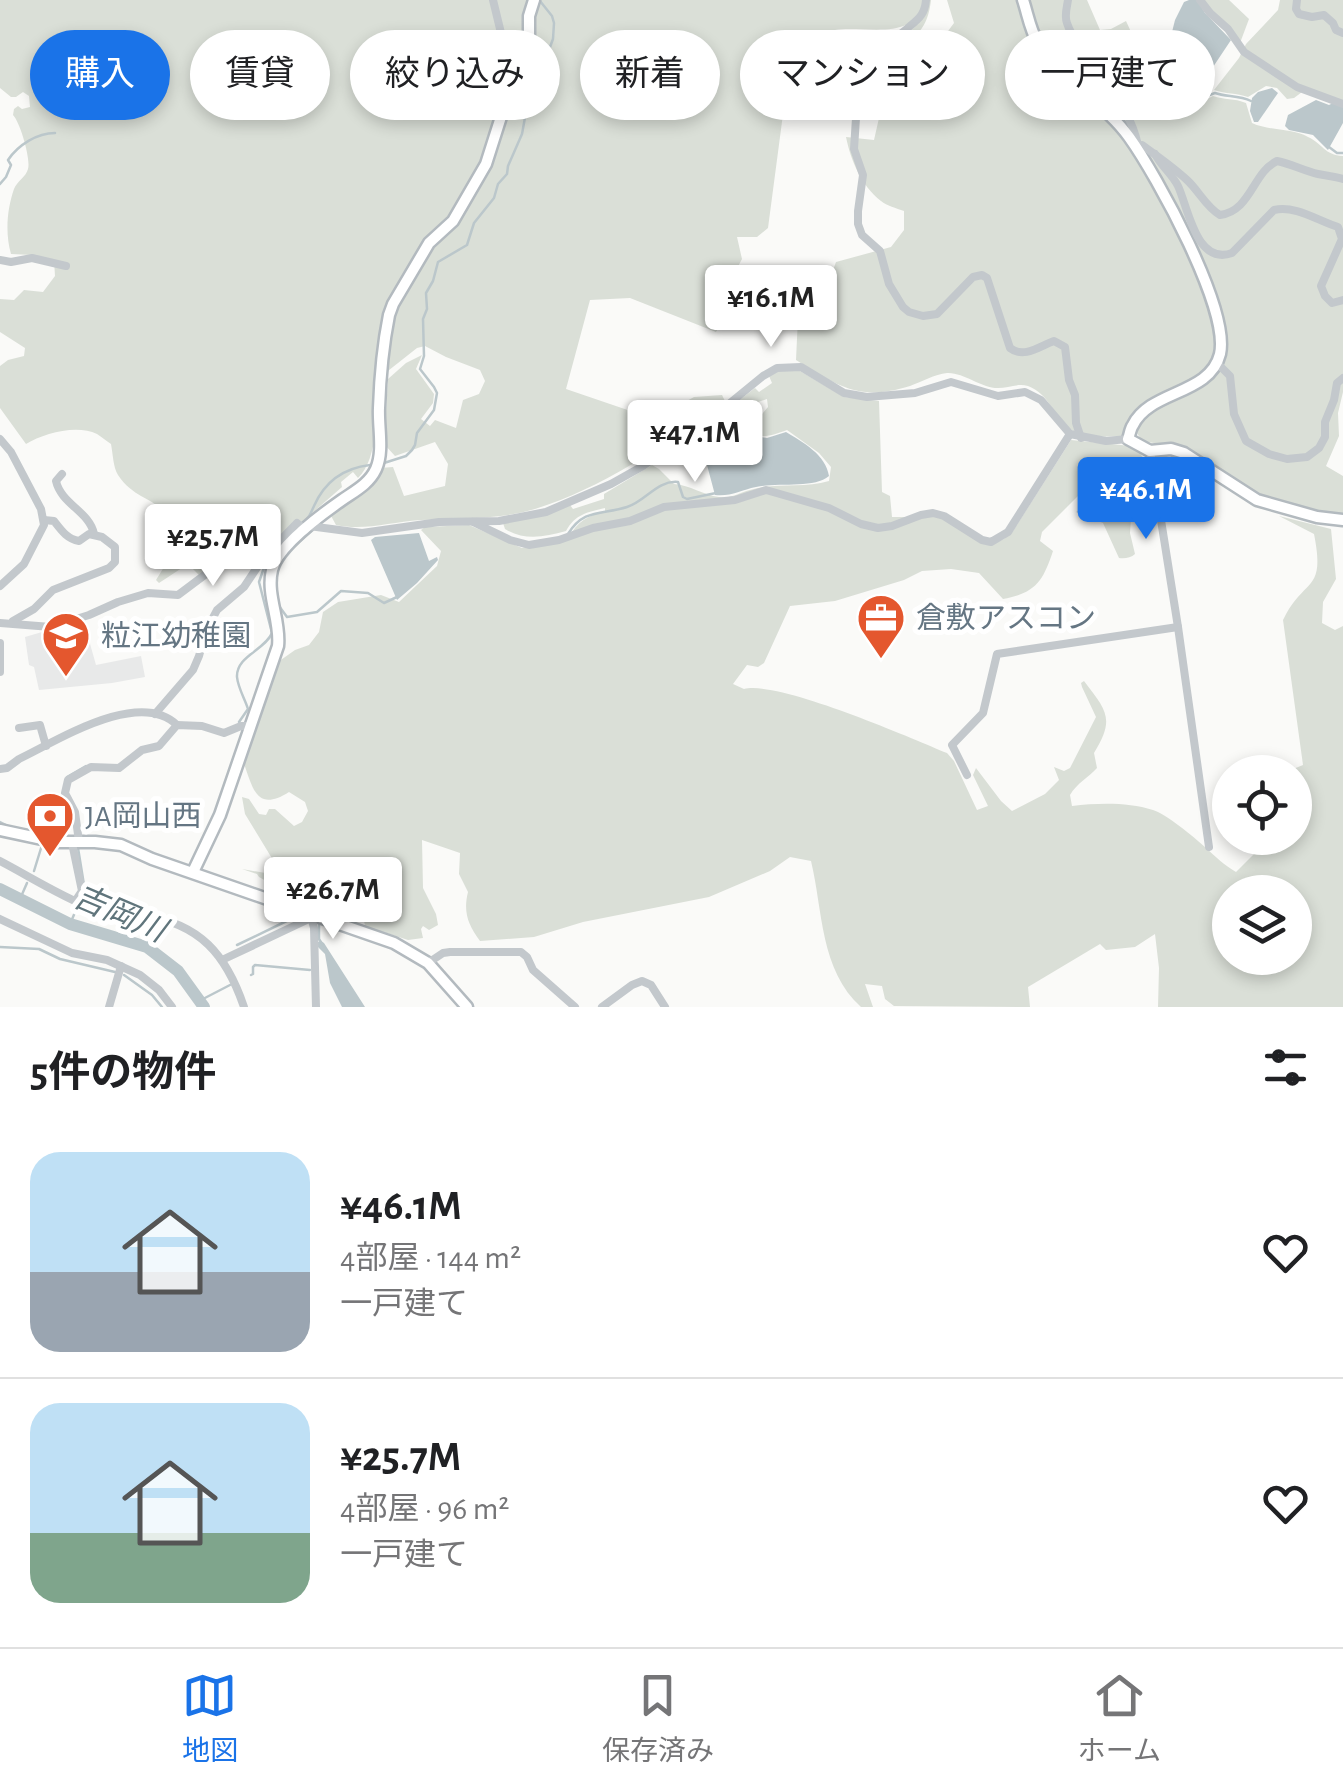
<!DOCTYPE html>
<html lang="ja">
<meta charset="utf-8">
<style>
body{margin:0;font-family:"Alegreya Sans","Noto Sans JP",sans-serif;background:#f6f6f6;color:#202124;height:100vh;display:flex;flex-direction:column;font-size:38px;white-space:nowrap}
*{box-sizing:border-box;margin:0}
p{font-size:32px;color:#757577}
.icon{flex:none;width:55px;height:55px;fill:none;stroke:currentColor;stroke-width:2;stroke-linecap:round;stroke-linejoin:round}
.map{position:relative;height:1007px;overflow:hidden}
.panel{display:flex;flex-direction:column;background:#fff;flex:1}
.panel>*{flex:none}
.banner{position:absolute;left:30px;top:30px;width:1285px;height:90px;display:flex;gap:20px}
.controls{position:absolute;left:1212px;top:755px;display:grid;gap:20px}
.controls a{display:grid;place-items:center;width:100px;height:100px;border-radius:50%;background:#fff;box-shadow:0 5px 15px #0003;font-size:50px}
.price{position:absolute;translate:-50% -85px;padding:0 22px;border-radius:10px;background:#fff;color:#222;font-size:32px;line-height:65px;filter:drop-shadow(0 2px 5px #0008)}
.price::after{content:'';position:absolute;left:50%;top:60px;width:30px;height:22px;margin-left:-15px;background:inherit;clip-path:polygon(0 0,100% 0,50% 100%)}
.price.active{background:#1a73e8;color:#fff}
ul{padding:0;list-style:none}
li{display:flex;align-items:center;gap:30px;height:250px;padding:0 30px}
li+li{border-top:2px solid #e0e0e0}
li span{display:grid;place-items:center;flex:none;width:280px;height:200px;border-radius:30px;color:#555}
li>.icon{margin-inline-start:auto}
span .icon{width:120px;height:120px;fill:#fffc;stroke-width:1}
li b{font-size:42px}
h2{display:flex;justify-content:space-between;align-items:center;height:120px;padding:0 30px;font-size:42px}
.chip{padding:0 35px;border-radius:45px;background:#fff;box-shadow:0 5px 15px #0003;font-size:35px;line-height:90px}
.chip.active{background:#1a73e8;color:#fff}
.menu{display:flex;justify-content:space-around;align-items:center;height:140px;border-top:2px solid #e0e0e0;background:#fff;font-size:28px;color:#757577}
.menu a{display:grid;justify-items:center;gap:5px}
.menu .active{color:#1a73e8}
.map>svg:first-child{display:block}
.built{fill:#e8e9e9}
.green{fill:#dadfd7;fill-rule:evenodd}
.water{fill:#bbc7cb}
.lines{fill:none;stroke-linecap:round;stroke-linejoin:round}
.stream{stroke:#bbc7cb;stroke-width:2.5}
.river{stroke:#bbc7cb;stroke-width:12}
.secondary-casing{stroke:#b3babf;stroke-width:15}
.street{stroke:#c3c8cc;stroke-width:8}
.secondary{stroke:#fff;stroke-width:10}
.labels{text-anchor:middle;stroke-width:10;stroke-linejoin:round;paint-order:stroke}
.poi-label{font-size:30px;fill:#657683;stroke:#fff;text-anchor:start}
.water-label{font-size:32px;font-style:italic;fill:#60757c;stroke:#fff}
</style>
<div class="map">
<svg width="1343" height="1007" viewBox="0 0 1343 1007">
<rect width="100%" height="100%" fill="#fafaf8"/>
<polygon class="built" points="85,626 96,665 141,656 145,677 112,683 39,690 34,667 29,665 25,637 42,632"/>
<g class="green">
<path d="M0,0H923C917,43 864,25 835,30L833,32L834,38L844,45L903,39L924,17L928,0H931C925,56 879,49 836,49L837,60L832,63L813,55L806,63L814,83L785,99L768,228L757,237H737L742,259L733,276L739,291C751,290 758,292 765,302C759,309 755,312 746,308L725,316L716,332L630,298L590,300L566,389L654,419L694,397L722,395L725,401L718,409C659,447 603,488 535,509C499,520 457,518 420,520C391,522 364,531 336,525L330,514L380,468L393,467L404,496L445,486L448,464L435,442L395,456L384,444L388,379L406,363L422,355L416,369L434,394L433,403L421,419L430,426L435,420L456,428L463,400L479,394L485,381L480,370L446,357L425,346L417,348L379,378C377,405 379,459 358,478L353,472L341,482L342,487L262,557L252,552L199,575L188,564L159,583L156,580L164,567H168L170,563L165,560L164,556L173,547C168,490 141,509 118,475C113,467 113,454 111,444C106,441 102,437 97,434C77,424 44,433 26,444L0,408V366L8,360L24,356L25,348L0,332V299L14,300L24,290L43,292L55,276L54,260L32,255L11,254C5,233 7,209 14,189C17,181 26,177 28,169C31,159 20,122 13,115L14,109L18,106L22,109L30,107L29,96L23,92L16,97H11L0,88Z"/>
<path d="M947,0H1087L1100,30L1111,29L1126,21L1149,71L1170,89L1205,100L1213,96C1224,100 1234,98 1246,103L1252,123C1269,131 1292,128 1308,137C1323,144 1324,155 1343,156V392L1338,413L1339,436L1326,466L1343,476V516L1314,513L1260,498L1183,448L1142,441L1135,430L1124,431L1123,437C1107,436 1084,439 1070,429C1053,417 1050,394 1028,386C1018,383 1008,388 998,388C981,388 963,372 947,373C935,374 921,382 910,386C859,402 838,386 796,360L798,317L810,316L818,311L836,262L891,247L904,230V211C896,208 887,206 881,201C861,185 851,161 846,137L874,140L884,96L872,86L876,71L928,42L945,35L954,23Z"/>
<polygon points="1203,0 1229,0 1249,19 1240,43"/>
<path d="M1280,0H1343V102L1306,89L1294,98L1287,99L1277,88L1266,86L1248,97C1236,93 1226,94 1214,90L1239,58L1246,44L1278,10Z"/>
<path d="M777,371H800L844,397L879,401L882,492L890,496L892,517H939L991,545L1004,539L1013,531L1071,440L1131,446C1146,454 1148,470 1150,486L1133,491L1130,533L1135,554C1131,558 1124,559 1119,558L1103,523L1076,512L1080,509L1094,511L1099,506L1100,477L1095,472L1088,470L1081,483L1082,492L1042,532L1040,541L1053,551C1043,581 1036,593 1003,599L979,573L951,569L922,571L904,580L835,601L790,606L764,663L758,667L747,665L733,684L744,689C778,680 909,737 947,753L954,761L977,810L988,806L973,775L976,768L1001,801L1012,811L1045,794L1059,780L1054,767L1064,771L1070,768L1096,717L1082,687L1081,683L1084,681C1107,711 1115,719 1094,753L1097,768C1088,778 1077,783 1070,795L1072,806C1098,803 1128,802 1153,810C1166,814 1194,837 1205,847C1216,857 1224,865 1236,872L1257,851L1251,838H1295V772H1286L1303,765L1283,620C1304,576 1326,594 1314,534L1279,516L1331,529L1336,579L1323,602L1322,623L1335,630L1343,626V1007H1158L1159,968L1155,934L1135,947L1106,950L1100,944L1028,987L1030,1007L894,1006L885,999L882,986L865,984L873,1007H861C820,970 823,911 811,861L790,857L770,871L709,897L583,922L534,937L480,941C468,925 463,912 468,892L459,874L460,853L422,840L423,888L436,914L438,925L429,930L423,926L421,929L423,938L408,940L365,926L363,915L333,890L334,877L316,871L306,875L283,868L279,875L266,881L259,877L257,874L242,869L271,874L276,865L245,814L242,797L249,799L259,814L266,815L269,809H275L294,826L302,822L308,811L305,802L289,792C256,813 253,788 243,761L278,662L295,650L309,645L319,632L323,612L338,602L381,595L399,602L437,566L441,551L421,530L425,527L469,525L522,548L569,537C577,522 588,515 605,512V508C588,512 575,514 566,531C544,537 525,541 505,529L503,523L570,505L573,509L604,499V494L652,465L659,469L674,484C690,485 703,495 719,497C731,499 738,493 750,490C776,482 803,489 829,481L831,467L819,453L787,430C775,434 767,438 755,435C747,433 748,431 740,432C713,433 707,460 680,444L718,417L733,422L757,420L768,407L767,399L740,408L733,405L755,388L759,392L772,383L769,376ZM1230,892H1295V958H1230Z"/>
</g>
<g class="water">
<polygon points="1189,0 1197,0 1205,13 1231,40 1211,70 1190,87 1186,64 1171,36 1175,20 1184,2"/>
<polygon points="1272,88 1278,93 1258,122 1254,122 1250,111 1252,98 1258,92"/>
<polygon points="1316,100 1329,105 1333,103 1343,107 1343,123 1328,150 1313,135 1289,130 1285,126 1288,115"/>
<path d="M786,432C803,442 826,455 829,476C814,489 777,482 756,487C741,490 730,497 715,495L703,450L736,434L767,438Z"/>
<polygon points="419,533 429,561 437,557 438,560 417,583 397,600 371,540 375,537"/>
<polygon points="321,941 324,943 365,1007 342,1007 330,983 325,954 318,947 318,942"/>
</g>
<g class="lines">
<g class="stream">
<path d="M1192,85L1204,97L1215,93C1226,97 1239,95 1251,101"/>
<polyline points="1188,98 1203,96"/>
<polyline points="1173,113 1183,105"/>
<polyline points="1329,147 1337,153 1343,153"/>
<path d="M0,184L6,177L11,165L8,160C18,145 37,133 55,133"/>
<polyline points="384,463 406,456 412,450 415,445 417,433 434,410 437,393 434,387 420,369 424,356 423,319 427,309 426,293 433,281 438,262 467,245 474,223 494,198 498,184 507,174 508,166 522,134 526,112 553,39 554,23 552,16 540,1"/>
<path d="M301,525C309,518 310,515 314,506C325,481 344,468 370,465"/>
<path d="M568,534C584,508 602,515 627,507C646,501 657,480 678,482L683,497L687,499L716,493"/>
<polyline points="291,549 311,531"/>
<polyline points="276,587 279,606 287,617 317,612 341,591 368,593 384,603 397,597"/>
<path d="M239,722L248,709C245,699 238,688 237,677C236,656 265,650 272,633L259,582L267,559"/>
<polyline points="67,777 86,766"/>
<polyline points="0,822 12,828"/>
<polyline points="78,848 84,885"/>
<polyline points="34,871 42,845"/>
<polyline points="20,899 27,883"/>
<polyline points="319,923 319,939 322,944"/>
<polyline points="70,924 76,910"/>
<polyline points="237,945 299,915"/>
<polyline points="0,947 39,949 60,959 115,972"/>
<polyline points="124,975 152,995 162,1007"/>
<polyline points="251,975 253,974 253,967 255,965 310,970"/>
<polyline points="201,1000 230,985"/>
</g>
<polyline class="river" points="0,889 70,924 147,947 178,971 204,1007"/>
<g class="secondary-casing">
<g id="secondary">
<path d="M1023,0C1028,15 1030,30 1038,43C1061,81 1104,102 1129,137C1157,176 1230,309 1220,354C1210,395 1150,390 1133,425C1130,429 1130,434 1128,439L1150,451L1171,449L1184,453L1257,500L1317,517L1343,520"/>
<polyline points="0,830 56,842 95,842 121,845 152,859 394,943 428,963 467,1007"/>
<path d="M193,872L220,815L278,646C281,621 266,595 272,570C277,547 322,514 342,500C355,491 369,484 376,469C384,451 378,427 379,408C380,378 383,345 389,315L393,304L429,243L453,221L486,164L513,79L529,37V16L534,0"/>
</g>
</g>
<g class="street">
<polyline points="493,0 501,33 520,57"/>
<path d="M926,0C925,13 920,18 910,26C908,28 900,35 897,36C872,46 831,29 817,59L819,64L845,89L856,118L854,149L863,175L858,211V224L862,235L880,251L889,284L903,307L909,312L923,316L937,314L973,277L982,275L987,278L1010,348C1024,359 1040,346 1054,341L1065,347L1069,380L1075,395L1076,423L1081,438"/>
<path d="M1068,0C1067,7 1064,16 1067,23C1072,39 1087,57 1097,69C1115,91 1132,118 1138,145"/>
<polyline points="1200,0 1210,13 1228,29 1244,52 1297,87 1343,104"/>
<polyline points="1297,0 1296,9 1299,14 1312,17 1324,15 1333,23 1336,30 1343,33"/>
<path d="M1135,147L1142,145C1157,156 1173,167 1187,180C1199,191 1206,207 1220,215C1251,211 1253,172 1277,161C1292,164 1304,171 1318,174C1327,176 1334,176 1343,179"/>
<path d="M1155,154C1161,166 1172,174 1178,186C1188,207 1196,266 1232,253L1274,210C1296,205 1318,221 1338,227L1342,239L1321,286L1325,296L1332,303L1343,300"/>
<polyline points="0,260 11,262 32,258 66,266"/>
<polyline points="1216,362 1230,376 1234,414 1246,441 1269,454 1287,459 1307,457 1319,448 1325,437 1325,422 1334,400 1337,383 1343,378"/>
<polyline points="0,439 11,452 41,509 44,525 24,564 0,586"/>
<polyline points="1150,451 1178,627 1209,847"/>
<path d="M62,474L56,481C61,504 90,512 94,534"/>
<polyline points="473,522 510,540 529,545 559,540 593,528 630,521 664,507 735,500 766,490 829,508 861,524 878,528 892,526 921,515 933,513 944,516 982,540 991,542 1008,532 1070,434"/>
<polyline points="309,526 362,533 439,522 499,521 546,512 611,484 643,466 708,421 763,376 777,368 801,367 844,393 867,397 915,393 951,382 998,396 1025,392 1041,400 1070,434 1106,441 1128,439"/>
<path d="M13,621L34,609L53,590L109,568L115,562V547L102,537L89,534L79,541C67,539 61,530 54,521L44,520"/>
<polyline points="0,623 51,627 89,615 118,602 148,593 178,595 218,565 257,553 275,544"/>
<polyline points="0,643 0,672"/>
<polyline points="155,714 193,670 199,656 206,631 217,610 244,587 264,557 297,523 305,530"/>
<polyline points="19,728 40,725 46,746"/>
<path d="M0,769L7,768L19,759C57,741 139,688 177,725"/>
<polyline points="967,775 952,745 983,713 997,654 1178,627"/>
<polyline points="79,842 75,812 65,793 68,780 91,767 119,768 142,750 159,746 177,725 202,726 224,733 241,726 251,726"/>
<polyline points="72,843 82,891 76,900"/>
<path d="M0,861C27,875 62,897 89,907C106,912 125,912 143,915C200,924 226,954 244,1007"/>
<polyline points="311,917 314,928 316,1007"/>
<polyline points="0,919 72,953 107,960 140,975 159,990 172,1007"/>
<polyline points="222,960 311,918"/>
<polyline points="428,963 443,953 450,952 521,952 527,957 533,970 575,1007"/>
<polyline points="109,1007 121,966"/>
<polyline points="602,1007 632,985 642,981 651,985 665,1007"/>
</g>
<use href="#secondary" class="secondary"/>
</g>
<defs>
<g id="office-pin" transform="scale(2.5)"><path d="M0 17L-7.5 6A9.5 9.5 0 1 1 7.5 6Z" fill="#e4572e" stroke="#fff"/><path d="M-6-3h4V-5.5h4V-3h4V5H-6ZM-1-4.5V-3h2v-1.5ZM-6 0V1H6V0Z" fill="#fff"/></g>
<g id="school-pin" transform="scale(2.5)"><path d="M0 17L-7.5 6A9.5 9.5 0 1 1 7.5 6Z" fill="#e4572e" stroke="#fff"/><path d="M0-5L7-2L0 1L-7-2ZM-4 1L0 2.5L4 1V4Q0 6-4 4Z" fill="#fff"/></g>
<g id="bank-pin" transform="scale(2.5)"><path d="M0 17L-7.5 6A9.5 9.5 0 1 1 7.5 6Z" fill="#e4572e" stroke="#fff"/><path d="M-6-4H6V4H-6ZM0-2.3a2.3 2.3 0 1 0 0 4.6a2.3 2.3 0 1 0 0-4.6Z" fill="#fff"/></g>
</defs>
<g fill-rule="evenodd">
<use href="#office-pin" x="881" y="618"/>
<use href="#school-pin" x="66" y="636"/>
<use href="#bank-pin" x="50" y="816"/>
</g>
<g class="labels">
<g class="poi-label">
<text x="916" y="628">倉敷アスコン</text>
<text x="101" y="646">粒江幼稚園</text>
<text x="85" y="826">JA岡山西</text>
</g>
<g class="water-label">
<text transform="translate(120 913) rotate(23)" y="11">吉岡川</text>
</g>
</g>
</svg>
<div class="controls">
<a><svg class="icon" aria-label="locate" viewBox="0 0 24 24"><circle cx="12" cy="12" r="6"/><path d="M12 2v4M12 18v4M2 12h4M18 12h4"/></svg></a>
<a><svg class="icon" aria-label="layers" viewBox="0 0 24 24"><path d="M12 4l9 5-9 5-9-5zM3 14l9 5 9-5"/></svg></a>
</div>
<b class="price" style="left:771px;top:350px">¥16.1M</b>
<b class="price" style="left:695px;top:485px">¥47.1M</b>
<b class="price active" style="left:1146px;top:542px">¥46.1M</b>
<b class="price" style="left:213px;top:589px">¥25.7M</b>
<b class="price" style="left:333px;top:942px">¥26.7M</b>
<div class="banner">
<a class="chip active">購入</a>
<a class="chip">賃貸</a>
<a class="chip">絞り込み</a>
<a class="chip">新着</a>
<a class="chip">マンション</a>
<a class="chip">一戸建て</a>
</div>
</div>
<section class="panel">
<h2>5件の物件<svg class="icon" aria-label="filters" viewBox="0 0 24 24"><path d="M4 7h16M4 17h16"/><circle cx="9" cy="7" r="2"/><circle cx="15" cy="17" r="2"/></svg></h2>
<ul>
<li><span style="background:linear-gradient(#bfe0f5 60%,#9aa5b1 0)"><svg class="icon" aria-label="home" viewBox="0 0 24 24"><path d="M3 11l9-7 9 7M6 9v11h12V9"/></svg></span><div><b>¥46.1M</b><p>4部屋 · 144 m²</p><p>一戸建て</p></div><svg class="icon" aria-label="heart" viewBox="0 0 24 24"><path d="M12 20l-8-8c-3-5 5-10 8-4 3-6 11-1 8 4z"/></svg></li>
<li><span style="background:linear-gradient(#bfe0f5 65%,#7fa58c 0)"><svg class="icon" aria-label="home" viewBox="0 0 24 24"><path d="M3 11l9-7 9 7M6 9v11h12V9"/></svg></span><div><b>¥25.7M</b><p>4部屋 · 96 m²</p><p>一戸建て</p></div><svg class="icon" aria-label="heart" viewBox="0 0 24 24"><path d="M12 20l-8-8c-3-5 5-10 8-4 3-6 11-1 8 4z"/></svg></li>
</ul>
</section>
<nav class="menu">
<a class="active"><svg class="icon" aria-label="map" viewBox="0 0 24 24"><path d="M3 6l6-2 6 2 6-2v14l-6 2-6-2-6 2zM9 4v14M15 6v14"/></svg>地図</a>
<a><svg class="icon" aria-label="saved" viewBox="0 0 24 24"><path d="M7 4h10v16l-5-4-5 4z"/></svg>保存済み</a>
<a><svg class="icon" aria-label="home" viewBox="0 0 24 24"><path d="M3 11l9-7 9 7M6 9v11h12V9"/></svg>ホーム</a>
</nav>
